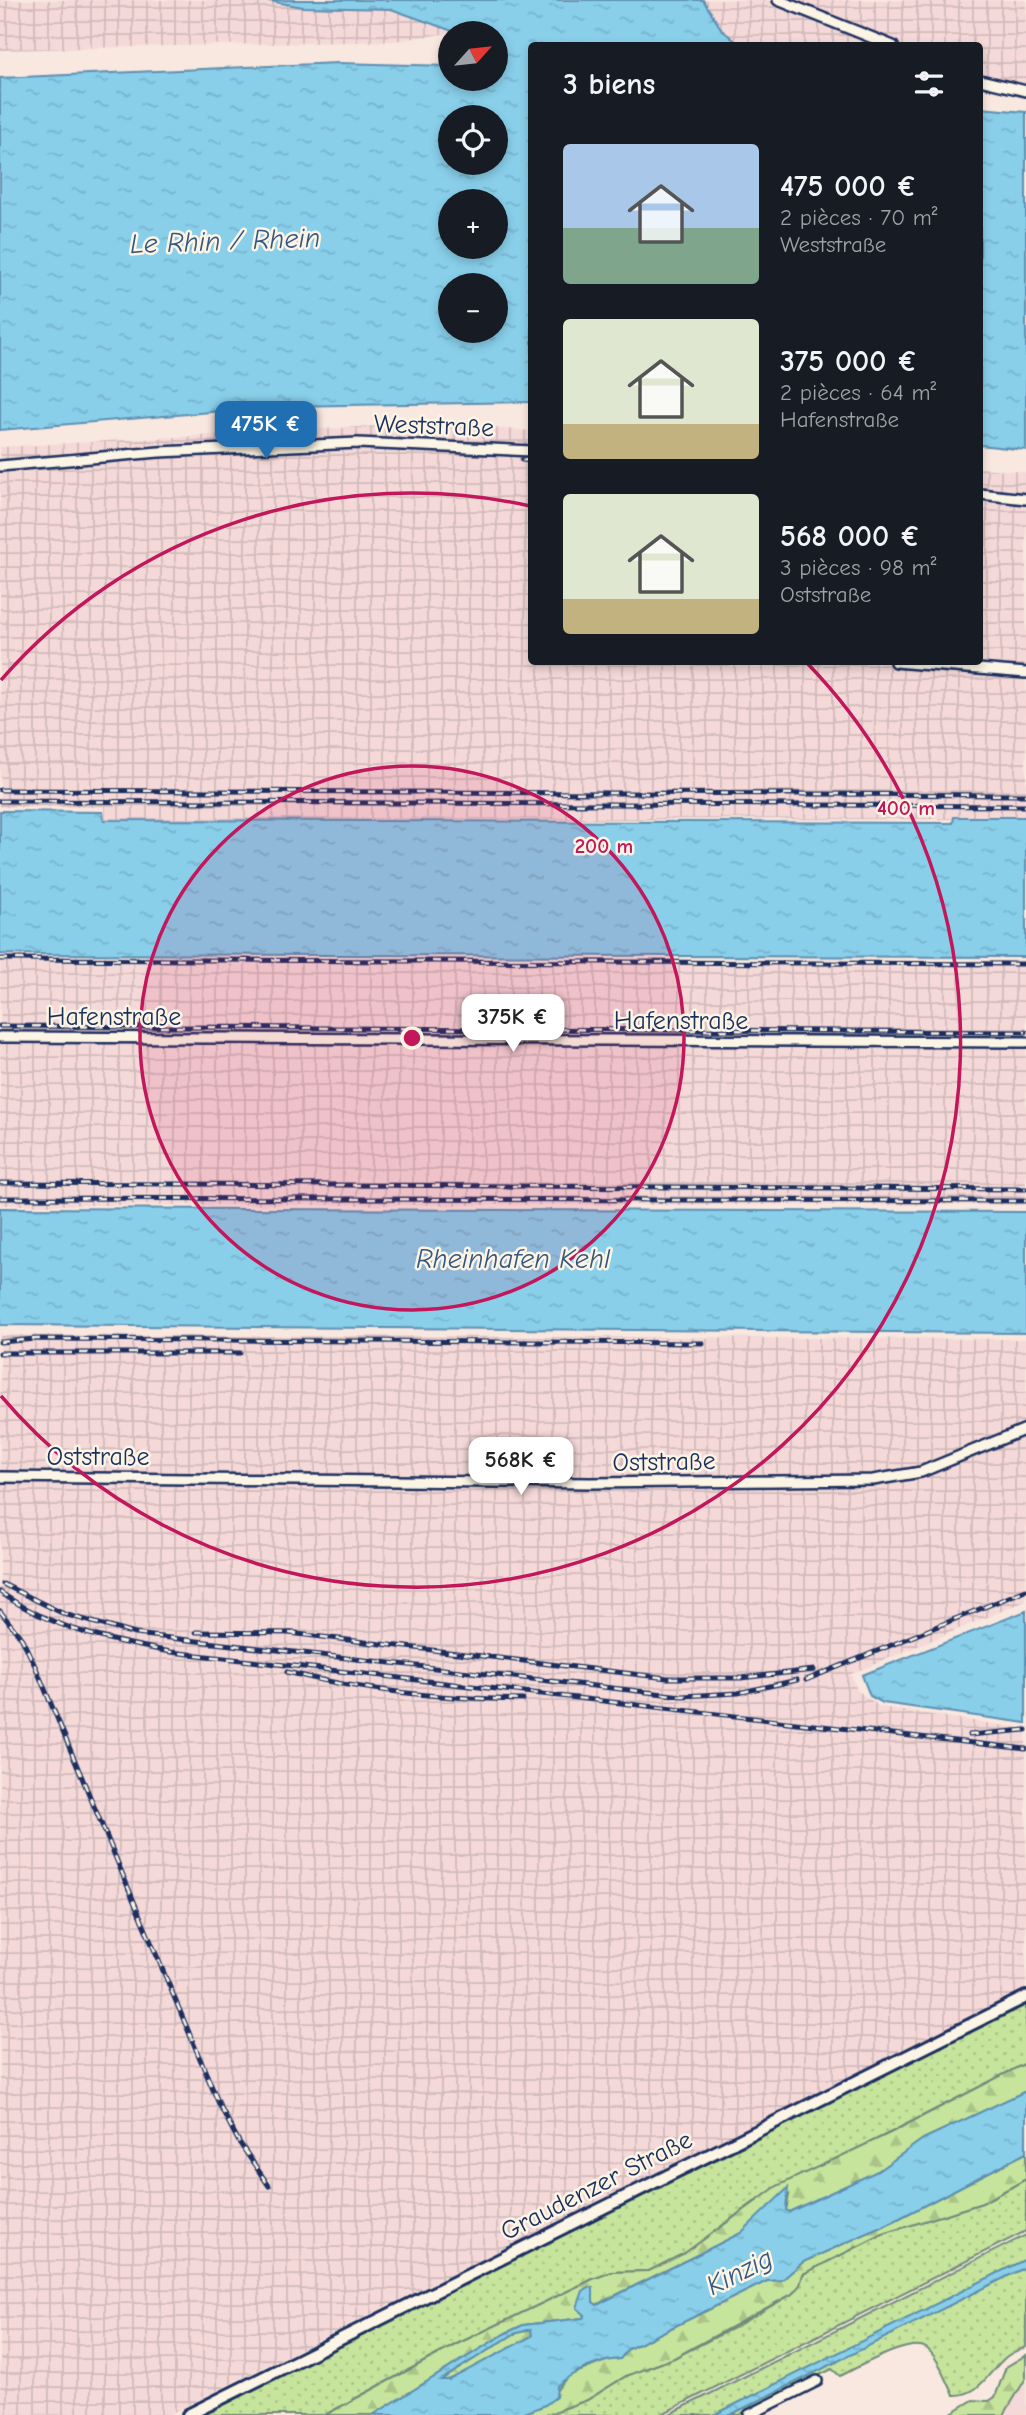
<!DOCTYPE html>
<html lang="fr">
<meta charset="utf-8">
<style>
body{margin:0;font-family:"Comic Neue",sans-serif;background:#242831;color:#f1f3f6;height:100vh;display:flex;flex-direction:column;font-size:26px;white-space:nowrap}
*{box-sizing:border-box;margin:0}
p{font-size:23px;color:#9ea1a6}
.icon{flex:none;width:38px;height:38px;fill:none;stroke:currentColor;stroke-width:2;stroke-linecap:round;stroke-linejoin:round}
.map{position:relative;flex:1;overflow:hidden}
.side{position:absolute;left:528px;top:42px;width:455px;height:623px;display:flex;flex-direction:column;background:#171b24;border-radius:7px;box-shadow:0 4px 10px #0003}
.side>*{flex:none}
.needle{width:46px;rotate:63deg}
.fabs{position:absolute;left:438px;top:21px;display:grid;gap:14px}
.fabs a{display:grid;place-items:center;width:70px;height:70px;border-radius:50%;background:#171b24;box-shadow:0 4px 10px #0003;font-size:35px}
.price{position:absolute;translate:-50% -60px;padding:0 16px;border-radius:14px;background:#fff;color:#222;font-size:23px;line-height:46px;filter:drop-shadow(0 2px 4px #0008)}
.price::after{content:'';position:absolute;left:50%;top:42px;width:21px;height:16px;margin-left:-10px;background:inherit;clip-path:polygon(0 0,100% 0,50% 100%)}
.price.selected{background:#1f6fb2;color:#fff}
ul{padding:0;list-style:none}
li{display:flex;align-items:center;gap:21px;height:175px;padding:0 35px}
li span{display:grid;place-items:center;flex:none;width:196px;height:140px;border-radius:7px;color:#555}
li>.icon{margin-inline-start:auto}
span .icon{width:84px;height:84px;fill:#fffc;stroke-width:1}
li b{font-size:30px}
h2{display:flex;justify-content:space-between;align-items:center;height:84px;padding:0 35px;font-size:30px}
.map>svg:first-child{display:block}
.built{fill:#f5d9d8}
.industrial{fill:url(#industrial-grid)}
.grass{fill:url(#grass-dots);stroke:#708a7c;stroke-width:2}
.forest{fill:url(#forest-firs);stroke:#708a7c;stroke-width:2}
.water{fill:url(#water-ripples);stroke:#5d8fb2;stroke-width:2;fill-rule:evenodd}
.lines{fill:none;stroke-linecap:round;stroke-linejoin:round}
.minor-casing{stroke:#1b2f5e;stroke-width:14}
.tertiary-casing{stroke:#1b2f5e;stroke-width:16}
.minor{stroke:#fcf5e5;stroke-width:9}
.tertiary{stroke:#fcf5e5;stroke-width:10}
.rail-casing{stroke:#1b2f5e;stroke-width:5}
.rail{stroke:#fcf5e5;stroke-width:2.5;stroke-dasharray:8;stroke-linecap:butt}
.ring{fill:none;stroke:#c2185b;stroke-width:3.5}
.labels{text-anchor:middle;stroke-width:5;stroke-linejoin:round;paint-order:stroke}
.street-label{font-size:26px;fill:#1b2f5e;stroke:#fcf5e5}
.water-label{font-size:28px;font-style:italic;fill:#365781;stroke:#fcf5e5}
.centre{fill:#c2185b;stroke:#fcf5e5;stroke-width:3.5}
.ring-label{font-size:21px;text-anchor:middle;font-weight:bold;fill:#c2185b;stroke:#fcf5e5;stroke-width:5;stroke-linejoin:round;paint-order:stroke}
</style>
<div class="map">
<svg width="1026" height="2415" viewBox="0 0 1026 2415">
<defs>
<pattern id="industrial-grid" width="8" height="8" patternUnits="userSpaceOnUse" patternTransform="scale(1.75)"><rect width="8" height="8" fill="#f5d9d8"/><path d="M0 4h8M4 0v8" fill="none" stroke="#d1bbbc"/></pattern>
<pattern id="grass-dots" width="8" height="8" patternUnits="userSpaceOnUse" patternTransform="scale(1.75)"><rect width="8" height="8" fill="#c6e49b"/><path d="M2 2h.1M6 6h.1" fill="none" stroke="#aac488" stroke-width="1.8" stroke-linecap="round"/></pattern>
<pattern id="forest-firs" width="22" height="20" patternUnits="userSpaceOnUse" patternTransform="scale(1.75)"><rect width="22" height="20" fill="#c6e49b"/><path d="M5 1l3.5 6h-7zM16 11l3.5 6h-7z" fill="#aac488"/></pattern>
<pattern id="water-ripples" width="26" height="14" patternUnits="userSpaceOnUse" patternTransform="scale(1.75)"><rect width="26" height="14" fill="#89cfea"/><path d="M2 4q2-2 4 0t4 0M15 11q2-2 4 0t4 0" fill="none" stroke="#76b2cb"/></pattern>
</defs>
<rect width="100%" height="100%" fill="#f9e8df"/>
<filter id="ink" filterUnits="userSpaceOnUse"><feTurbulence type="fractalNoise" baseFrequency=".0143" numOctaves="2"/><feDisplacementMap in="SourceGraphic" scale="14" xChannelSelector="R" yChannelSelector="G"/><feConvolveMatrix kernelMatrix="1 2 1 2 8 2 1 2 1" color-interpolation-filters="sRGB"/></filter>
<g filter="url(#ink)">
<polygon class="built" points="1026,2378 1026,2415 1008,2415 1007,2409"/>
<g class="industrial">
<polygon points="0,0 1026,0 1026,93 980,89 980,46 621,46 495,33 450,33 394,41 0,50"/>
<polygon points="431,423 532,431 532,662 980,662 980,468 1026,472 1026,819 105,820 105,807 0,807 0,447"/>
<polygon points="0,955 1026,962 1026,1205 0,1205"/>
<polygon points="0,1335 1026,1339 1026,1601 851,1674 857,1690 880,1707 1020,1728 1026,1725 1026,1989 168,2415 0,2415"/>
</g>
<g class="grass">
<polygon points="1026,2001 1026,2063 754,2202 685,2253 649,2271 612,2272 593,2279 457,2344 325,2415 196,2415"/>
<polygon points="1026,2179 1026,2231 660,2415 546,2415 587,2400 626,2376 674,2358 733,2328 792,2294 803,2274 883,2233 982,2203"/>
<polygon points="1026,2235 1026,2259 714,2415 668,2415"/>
<path d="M1026,2267V2347C1019,2350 1012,2352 1006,2357C989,2371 980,2396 954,2395C947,2382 938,2356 926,2348C910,2337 857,2368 840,2376L832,2369L739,2415H730Z"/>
</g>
<g class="forest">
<polygon points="1026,2063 1026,2091 923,2139 878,2171 789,2212 786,2210 789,2195 741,2233 596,2305 593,2302 583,2318 523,2325 506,2333 373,2415 325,2415 457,2344 593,2279 612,2272 649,2271 685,2253 777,2186 890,2133"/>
<polygon points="1026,2153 1026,2179 982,2203 883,2234 803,2274 800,2285 792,2294 674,2358 626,2376 587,2400 546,2415 520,2415 545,2405 568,2376 608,2360 620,2359 628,2349 767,2281 782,2280 803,2262 894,2221"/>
<path d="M531,2329L532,2336C505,2351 470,2379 439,2381L514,2334Z"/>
<polygon points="1026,2355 1026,2378 1004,2415 948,2415 973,2400 989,2401 995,2397 1006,2367"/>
</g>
<g class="water">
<path d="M264,0H703L722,30L740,45L532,46V402L283,406L0,430V78L338,63L450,66V79H495L499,52L495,48V33H458L391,9L303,7ZM450,117H495V163H450ZM450,201H495V247H450ZM450,285H495V331H450Z"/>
<polygon points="980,108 1026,112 1026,450 980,445"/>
<polygon points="0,811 103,812 104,820 953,823 954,817 1026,817 1026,957 0,954"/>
<polygon points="0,1208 1026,1212 1026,1333 0,1325"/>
<polygon points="1026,1611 1026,1723 883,1703 870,1696 862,1675"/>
<path d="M1026,2091V2153L894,2221L803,2262L782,2280L767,2281L628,2349L620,2359C598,2361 573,2371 557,2386L556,2397L545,2405L520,2415H373L506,2333L523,2325L583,2318L585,2315L577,2308L583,2291L589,2287L593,2288V2302L597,2305L741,2233L788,2188L786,2210L789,2212L878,2171L923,2139ZM531,2329L532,2336L449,2380H441L514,2334Z"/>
<polygon points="1026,2259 1026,2267 730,2415 714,2415"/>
</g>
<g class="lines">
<g class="minor-casing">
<g id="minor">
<polyline points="778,0 893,46"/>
<polyline points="980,80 1026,91"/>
<polyline points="0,466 159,452 358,443 532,451"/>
<polyline points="980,494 1026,499"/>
<polyline points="895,662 1026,673"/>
<polyline points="0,1037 1026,1042"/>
<polyline points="0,1477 590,1483 873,1480 921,1472 1026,1429"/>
<polyline points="749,2415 817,2381"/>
</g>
</g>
<g class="tertiary-casing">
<polyline id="tertiary" points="188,2415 1026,1997"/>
</g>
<use href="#minor" class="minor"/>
<use href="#tertiary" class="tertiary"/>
<g class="rail-casing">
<g id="rail">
<polyline points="522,460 532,461"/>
<polyline points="0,790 1026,795"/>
<polyline points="0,801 1026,806"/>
<polyline points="0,959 1026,964"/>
<polyline points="0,1026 1026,1032"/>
<polyline points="0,1183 1026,1189"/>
<polyline points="0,1198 1026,1201"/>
<polyline points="0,1342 36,1339 703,1343"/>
<polyline points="0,1353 240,1353"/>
<polyline points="3,1584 64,1614 135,1634 682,1696 738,1693 797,1680"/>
<path d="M0,1592C52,1629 110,1641 171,1652L1026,1749"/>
<polyline points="0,1611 22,1639 36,1668 219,2104 239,2142 269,2186"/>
<polyline points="196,1632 297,1633"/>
<polyline points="289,1633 667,1678 741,1678 814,1670"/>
<path d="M287,1672C364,1692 444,1698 523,1700"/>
<polyline points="806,1680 1026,1590"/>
<polyline points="969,1735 1026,1730"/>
</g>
</g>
<use href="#rail" class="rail"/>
</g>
</g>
<circle cx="412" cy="1038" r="272" fill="#c2185b" fill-opacity=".12"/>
<g class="ring">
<circle cx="412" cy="1038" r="272"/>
<path d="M1 680A545 545 0 0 1 530 506M807 663A545 545 0 1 1 1 1396"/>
</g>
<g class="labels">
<g class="street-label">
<text transform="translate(434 425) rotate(2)" y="9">Weststraße</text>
<text x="114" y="1025">Hafenstraße</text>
<text x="681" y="1029">Hafenstraße</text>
<text x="98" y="1465">Oststraße</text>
<text transform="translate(664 1461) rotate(-1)" y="9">Oststraße</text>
<text transform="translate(596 2185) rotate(-27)" y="9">Graudenzer Straße</text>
</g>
<g class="water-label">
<text transform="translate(225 240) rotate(-2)" y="10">Le Rhin / Rhein</text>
<text x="513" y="1268">Rheinhafen Kehl</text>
<text transform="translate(739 2271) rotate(-27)" y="10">Kinzig</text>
</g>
</g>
<circle cx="412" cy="1038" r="10" class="centre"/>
<g class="ring-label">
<text x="906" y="815">400 m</text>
<text x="604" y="853">200 m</text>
</g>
</svg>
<div class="fabs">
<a><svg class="needle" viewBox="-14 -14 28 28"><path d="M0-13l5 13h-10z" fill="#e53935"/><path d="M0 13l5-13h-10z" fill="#9ea1a6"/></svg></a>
<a><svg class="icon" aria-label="locate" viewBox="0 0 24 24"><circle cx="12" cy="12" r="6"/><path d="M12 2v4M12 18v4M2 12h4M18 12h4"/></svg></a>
<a>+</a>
<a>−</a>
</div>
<b class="price selected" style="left:266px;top:461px">475K €</b>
<b class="price" style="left:513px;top:1054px">375K €</b>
<b class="price" style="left:521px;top:1497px">568K €</b>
<section class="side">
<h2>3 biens<svg class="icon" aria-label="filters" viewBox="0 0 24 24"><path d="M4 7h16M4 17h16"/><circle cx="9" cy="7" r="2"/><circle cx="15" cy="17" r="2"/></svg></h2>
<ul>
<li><span style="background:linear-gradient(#a9c7e8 60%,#7fa58c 0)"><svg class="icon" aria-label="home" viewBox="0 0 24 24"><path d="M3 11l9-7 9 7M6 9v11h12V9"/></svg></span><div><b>475 000 €</b><p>2 pièces · 70 m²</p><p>Weststraße</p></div></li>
<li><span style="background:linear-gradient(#dfe7d0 75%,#c2b280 0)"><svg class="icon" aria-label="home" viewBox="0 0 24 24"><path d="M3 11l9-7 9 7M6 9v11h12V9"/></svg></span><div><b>375 000 €</b><p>2 pièces · 64 m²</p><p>Hafenstraße</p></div></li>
<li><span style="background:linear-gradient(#dfe7d0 75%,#c2b280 0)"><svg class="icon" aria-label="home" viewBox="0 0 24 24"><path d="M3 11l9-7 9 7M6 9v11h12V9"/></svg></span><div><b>568 000 €</b><p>3 pièces · 98 m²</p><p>Oststraße</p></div></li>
</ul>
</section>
</div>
